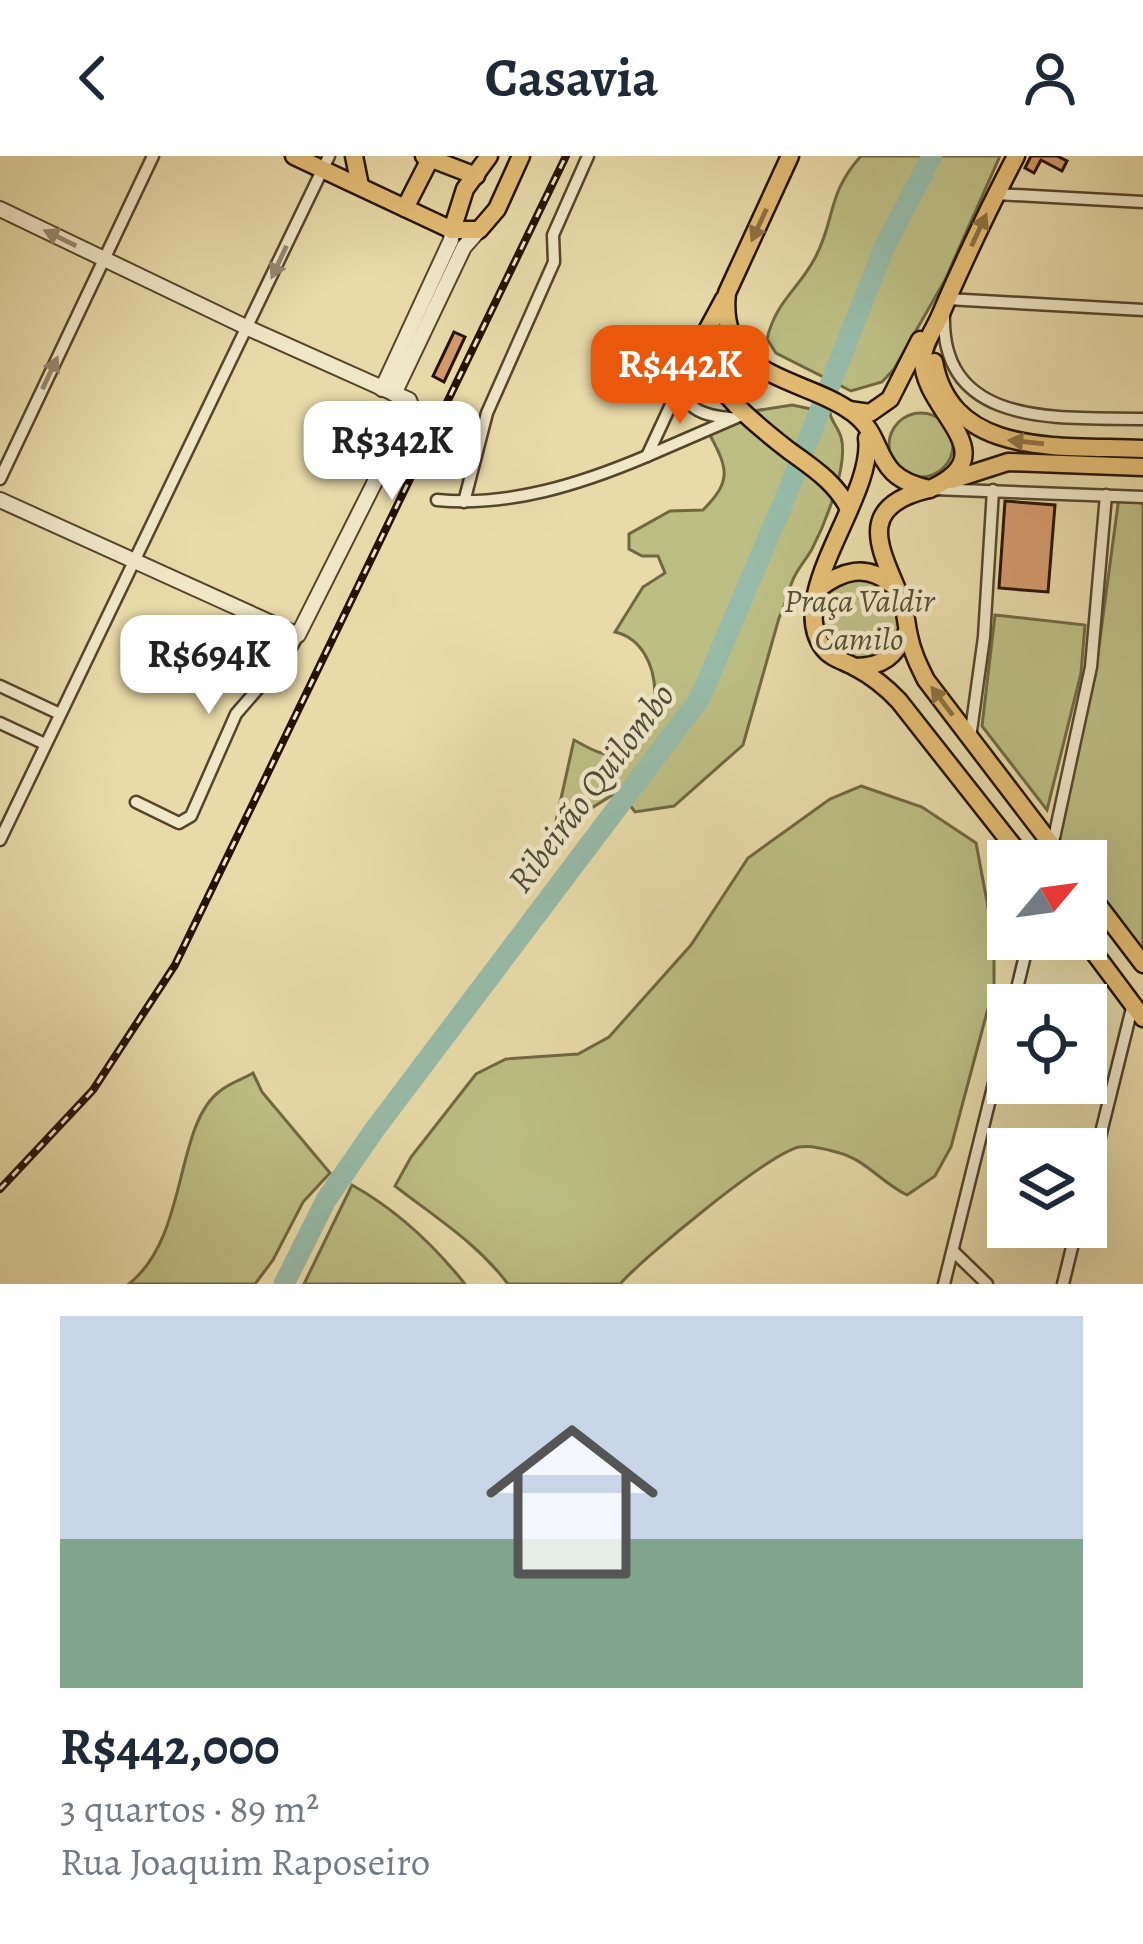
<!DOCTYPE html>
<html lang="pt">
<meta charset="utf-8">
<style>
body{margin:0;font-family:Alegreya,serif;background:#f6f6f7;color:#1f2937;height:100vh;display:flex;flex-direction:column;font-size:45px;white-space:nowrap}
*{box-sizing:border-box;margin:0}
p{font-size:39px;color:#747a83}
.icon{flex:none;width:66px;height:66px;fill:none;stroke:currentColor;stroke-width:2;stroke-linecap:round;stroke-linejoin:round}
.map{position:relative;height:1128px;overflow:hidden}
.sheet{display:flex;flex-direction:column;background:#fff;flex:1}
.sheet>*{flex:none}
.needle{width:78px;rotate:61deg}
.buttons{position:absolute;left:987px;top:684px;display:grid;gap:24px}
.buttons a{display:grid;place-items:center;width:120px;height:120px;border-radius:0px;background:#fff;box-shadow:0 12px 48px #0002;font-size:60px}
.price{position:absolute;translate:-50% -102px;padding:0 27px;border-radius:24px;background:#fff;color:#222;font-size:39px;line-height:78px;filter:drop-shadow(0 3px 6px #0008)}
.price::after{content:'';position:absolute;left:50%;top:72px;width:36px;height:27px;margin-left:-18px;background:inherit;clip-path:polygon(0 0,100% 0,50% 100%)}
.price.current{background:#ea580c;color:#fff}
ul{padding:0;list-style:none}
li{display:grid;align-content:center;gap:24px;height:636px;padding:0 60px}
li+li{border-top:3px solid #e0e1e3}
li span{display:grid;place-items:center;height:372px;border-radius:0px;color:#555}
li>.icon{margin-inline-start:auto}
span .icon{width:216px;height:216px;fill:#fffc;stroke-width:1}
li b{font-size:51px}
header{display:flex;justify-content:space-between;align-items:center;height:156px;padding:0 60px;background:#fff;font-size:54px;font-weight:700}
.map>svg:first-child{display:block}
.green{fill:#bcbe84;stroke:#706842;stroke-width:3}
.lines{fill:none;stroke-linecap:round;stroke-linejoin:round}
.river{stroke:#97bba8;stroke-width:21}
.building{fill:#d59a6b;stroke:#241301;stroke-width:3}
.minor-casing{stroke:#55452b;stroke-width:15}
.tertiary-casing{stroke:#55452b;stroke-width:18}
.primary-casing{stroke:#241301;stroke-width:21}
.minor{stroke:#f0e7c7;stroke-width:10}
.tertiary{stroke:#f0e7c7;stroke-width:14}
.primary{stroke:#e4bd74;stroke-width:16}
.rail-casing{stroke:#241301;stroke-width:8}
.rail{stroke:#f0e7c7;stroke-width:3;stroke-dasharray:9;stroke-linecap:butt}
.oneway{fill:#8e7040}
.oneway2{fill:#94886e}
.labels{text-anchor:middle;stroke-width:9;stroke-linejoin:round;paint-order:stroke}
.park-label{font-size:33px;font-style:italic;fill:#594f2f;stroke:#f0e7c7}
.water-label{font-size:36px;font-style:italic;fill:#4c4e3b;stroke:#f0e7c7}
</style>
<header><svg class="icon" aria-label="back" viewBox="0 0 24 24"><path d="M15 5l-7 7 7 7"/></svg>Casavia<svg class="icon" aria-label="person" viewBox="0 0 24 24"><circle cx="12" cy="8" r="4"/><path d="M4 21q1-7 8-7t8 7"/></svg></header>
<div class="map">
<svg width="1143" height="1128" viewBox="0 0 1143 1128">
<rect width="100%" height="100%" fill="#e8daa9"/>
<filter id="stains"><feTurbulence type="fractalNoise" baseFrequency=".00167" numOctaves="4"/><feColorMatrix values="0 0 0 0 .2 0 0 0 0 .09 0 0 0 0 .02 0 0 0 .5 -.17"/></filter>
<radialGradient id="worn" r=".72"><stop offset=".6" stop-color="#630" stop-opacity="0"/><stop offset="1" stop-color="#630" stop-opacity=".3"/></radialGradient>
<g class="green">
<path d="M861,0H1000L945,124L894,213L882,226L851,235L776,197L767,183C776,145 798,134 815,102C836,63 826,39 861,0Z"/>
<path d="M792,249L830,257C831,265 838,271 841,281C849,309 825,368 812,393C806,404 796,414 792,426C787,439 785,450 779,462L743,589L674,650L635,656L619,635L569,666L556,665L574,584C587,591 604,602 619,598C667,585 668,488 615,476L643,431L665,417L658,400H642L629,393V378L670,355L703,354C732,325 728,313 710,279L724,265L715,261Z"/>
<circle cx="921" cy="289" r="32"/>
<polygon points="1119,341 1143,343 1143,796 1086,723 1086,705 1072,705 1055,683 1095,520"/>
<circle cx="859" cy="463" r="41"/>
<polygon points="995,459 1085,469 1081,517 1047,654 982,570"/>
<path d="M861,630L922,651L976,687L994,783V830L951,991L935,1020L907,1039C880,1026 866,1003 836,996C826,993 809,989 799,991C768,998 644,1101 620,1128H508C476,1086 436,1062 395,1030L411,1001L476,918L506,903L578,898L609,881L691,789L748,702L830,643Z"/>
<path d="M253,917L262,936L330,1017L303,1046L273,1104L255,1128H129C189,1080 174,969 220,935C229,927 243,923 253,917Z"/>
<path d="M352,1029C397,1054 433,1088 465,1128H304Z"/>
</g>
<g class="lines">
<polyline class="river" points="284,1128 326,1044 375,973 700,542 786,340 885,90 932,0"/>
</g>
<g class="building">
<polygon points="1031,0 1057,0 1067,5 1062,15 1041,4 1034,17 1025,12"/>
<polygon points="454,176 465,181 444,226 433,220"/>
<polygon points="1005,345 1055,349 1048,436 999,432"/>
</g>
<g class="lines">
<g class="minor-casing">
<g id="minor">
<polyline points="996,38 1143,46"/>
<polyline points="947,143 1143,154"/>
<path d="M944,158C940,274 1063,261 1143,263"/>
<polyline points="696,195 647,300 744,258"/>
<path d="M683,228C684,255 707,260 730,262"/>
<polyline points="0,323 153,0"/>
<polyline points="933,333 1143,341"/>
<path d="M437,344C509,351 581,328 647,300"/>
<polyline points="464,346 487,257 554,106 553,79 588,0"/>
<polyline points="0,530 60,558"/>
<polyline points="0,567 45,588"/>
<polyline points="970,582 984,481 993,334"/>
<polyline points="136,646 179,667 191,660 236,558 287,499 298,479"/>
<polyline points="0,684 329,0"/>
<polyline points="1049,705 1091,511 1106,339"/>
<polyline points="1013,849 1029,783"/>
<polyline points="1086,1037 1133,848"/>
<polyline points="954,1096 987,1128"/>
<polyline points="944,1128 1008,871"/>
<polyline points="1063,1128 1077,1071"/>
</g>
</g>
<g class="tertiary-casing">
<g id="tertiary">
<polyline points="0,53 248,172 409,244 412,252 298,479 0,344"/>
<polyline points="382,233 451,84 452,74"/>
<polyline points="394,238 464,91 479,74"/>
</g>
</g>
<g class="primary-casing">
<g id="primary">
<polyline points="294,0 452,74 479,74 497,53 521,0"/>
<polyline points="354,0 360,30"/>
<polyline points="424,0 476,20"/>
<path d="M790,0L727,137C717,224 806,221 853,257C889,284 869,321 930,333C1010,297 922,256 923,203C923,188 934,174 940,160C963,106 989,52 1016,0"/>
<polyline points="405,52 430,3"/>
<polyline points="452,74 465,33 489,0"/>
<path d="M724,143L696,195C718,237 750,264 787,293C811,311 835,325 849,353"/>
<path d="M934,206C952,304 1066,289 1143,293"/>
<polyline points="849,254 870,257 890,243 920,184"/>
<path d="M867,282C875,342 783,439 824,493C831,502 844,505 855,511C872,520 886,531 899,545L1025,705"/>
<polyline points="952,324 1008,306 1143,311"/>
<path d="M929,333C852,351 882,395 901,443C906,455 906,468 909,480C912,496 919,510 926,524L1064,705"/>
<path d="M818,433C842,415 866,407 891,428"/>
<path d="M855,511C883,511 895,500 907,476"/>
<polyline points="1086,733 1143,808"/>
<polyline points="1084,783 1143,862"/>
</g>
</g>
<use href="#minor" class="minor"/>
<use href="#tertiary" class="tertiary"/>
<use href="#primary" class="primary"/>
<g class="rail-casing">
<polyline id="rail" points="0,1033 93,934 175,809 566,0"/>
</g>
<use href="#rail" class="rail"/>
</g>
<defs><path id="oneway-solid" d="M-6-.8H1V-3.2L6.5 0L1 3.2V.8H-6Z" transform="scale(3)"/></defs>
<g class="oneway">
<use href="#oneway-solid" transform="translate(759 69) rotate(115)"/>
<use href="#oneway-solid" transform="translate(979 74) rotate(-65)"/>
<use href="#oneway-solid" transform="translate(1026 286) rotate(-174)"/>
<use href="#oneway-solid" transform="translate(942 545) rotate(-127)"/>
</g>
<g class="oneway2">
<use href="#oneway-solid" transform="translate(60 82) rotate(-154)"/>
<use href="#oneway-solid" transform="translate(279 106) rotate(115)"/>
<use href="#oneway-solid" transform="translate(50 217) rotate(-65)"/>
</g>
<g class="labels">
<g class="park-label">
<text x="859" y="456">Praça Valdir<tspan x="859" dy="38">Camilo</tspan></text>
</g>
<g class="water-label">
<text transform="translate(590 631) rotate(-53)" y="13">Ribeirão Quilombo</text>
</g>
</g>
<rect width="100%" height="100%" filter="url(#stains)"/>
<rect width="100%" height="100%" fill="url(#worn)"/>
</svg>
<div class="buttons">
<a><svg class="needle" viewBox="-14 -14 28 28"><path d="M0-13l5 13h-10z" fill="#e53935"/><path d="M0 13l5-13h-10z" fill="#747a83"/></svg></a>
<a><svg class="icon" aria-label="locate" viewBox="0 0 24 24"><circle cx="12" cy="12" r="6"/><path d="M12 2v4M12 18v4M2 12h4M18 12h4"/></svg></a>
<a><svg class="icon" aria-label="layers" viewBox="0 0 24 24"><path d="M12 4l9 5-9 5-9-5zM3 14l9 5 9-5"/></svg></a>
</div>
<b class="price current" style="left:680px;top:271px">R$442K</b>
<b class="price" style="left:392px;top:347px">R$342K</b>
<b class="price" style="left:209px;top:561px">R$694K</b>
</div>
<section class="sheet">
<ul>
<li><span style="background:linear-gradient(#c9d6e8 60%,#7fa58c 0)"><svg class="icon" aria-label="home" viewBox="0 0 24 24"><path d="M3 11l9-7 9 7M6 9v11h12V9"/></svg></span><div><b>R$442,000</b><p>3 quartos · 89 m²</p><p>Rua Joaquim Raposeiro</p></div></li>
</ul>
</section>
